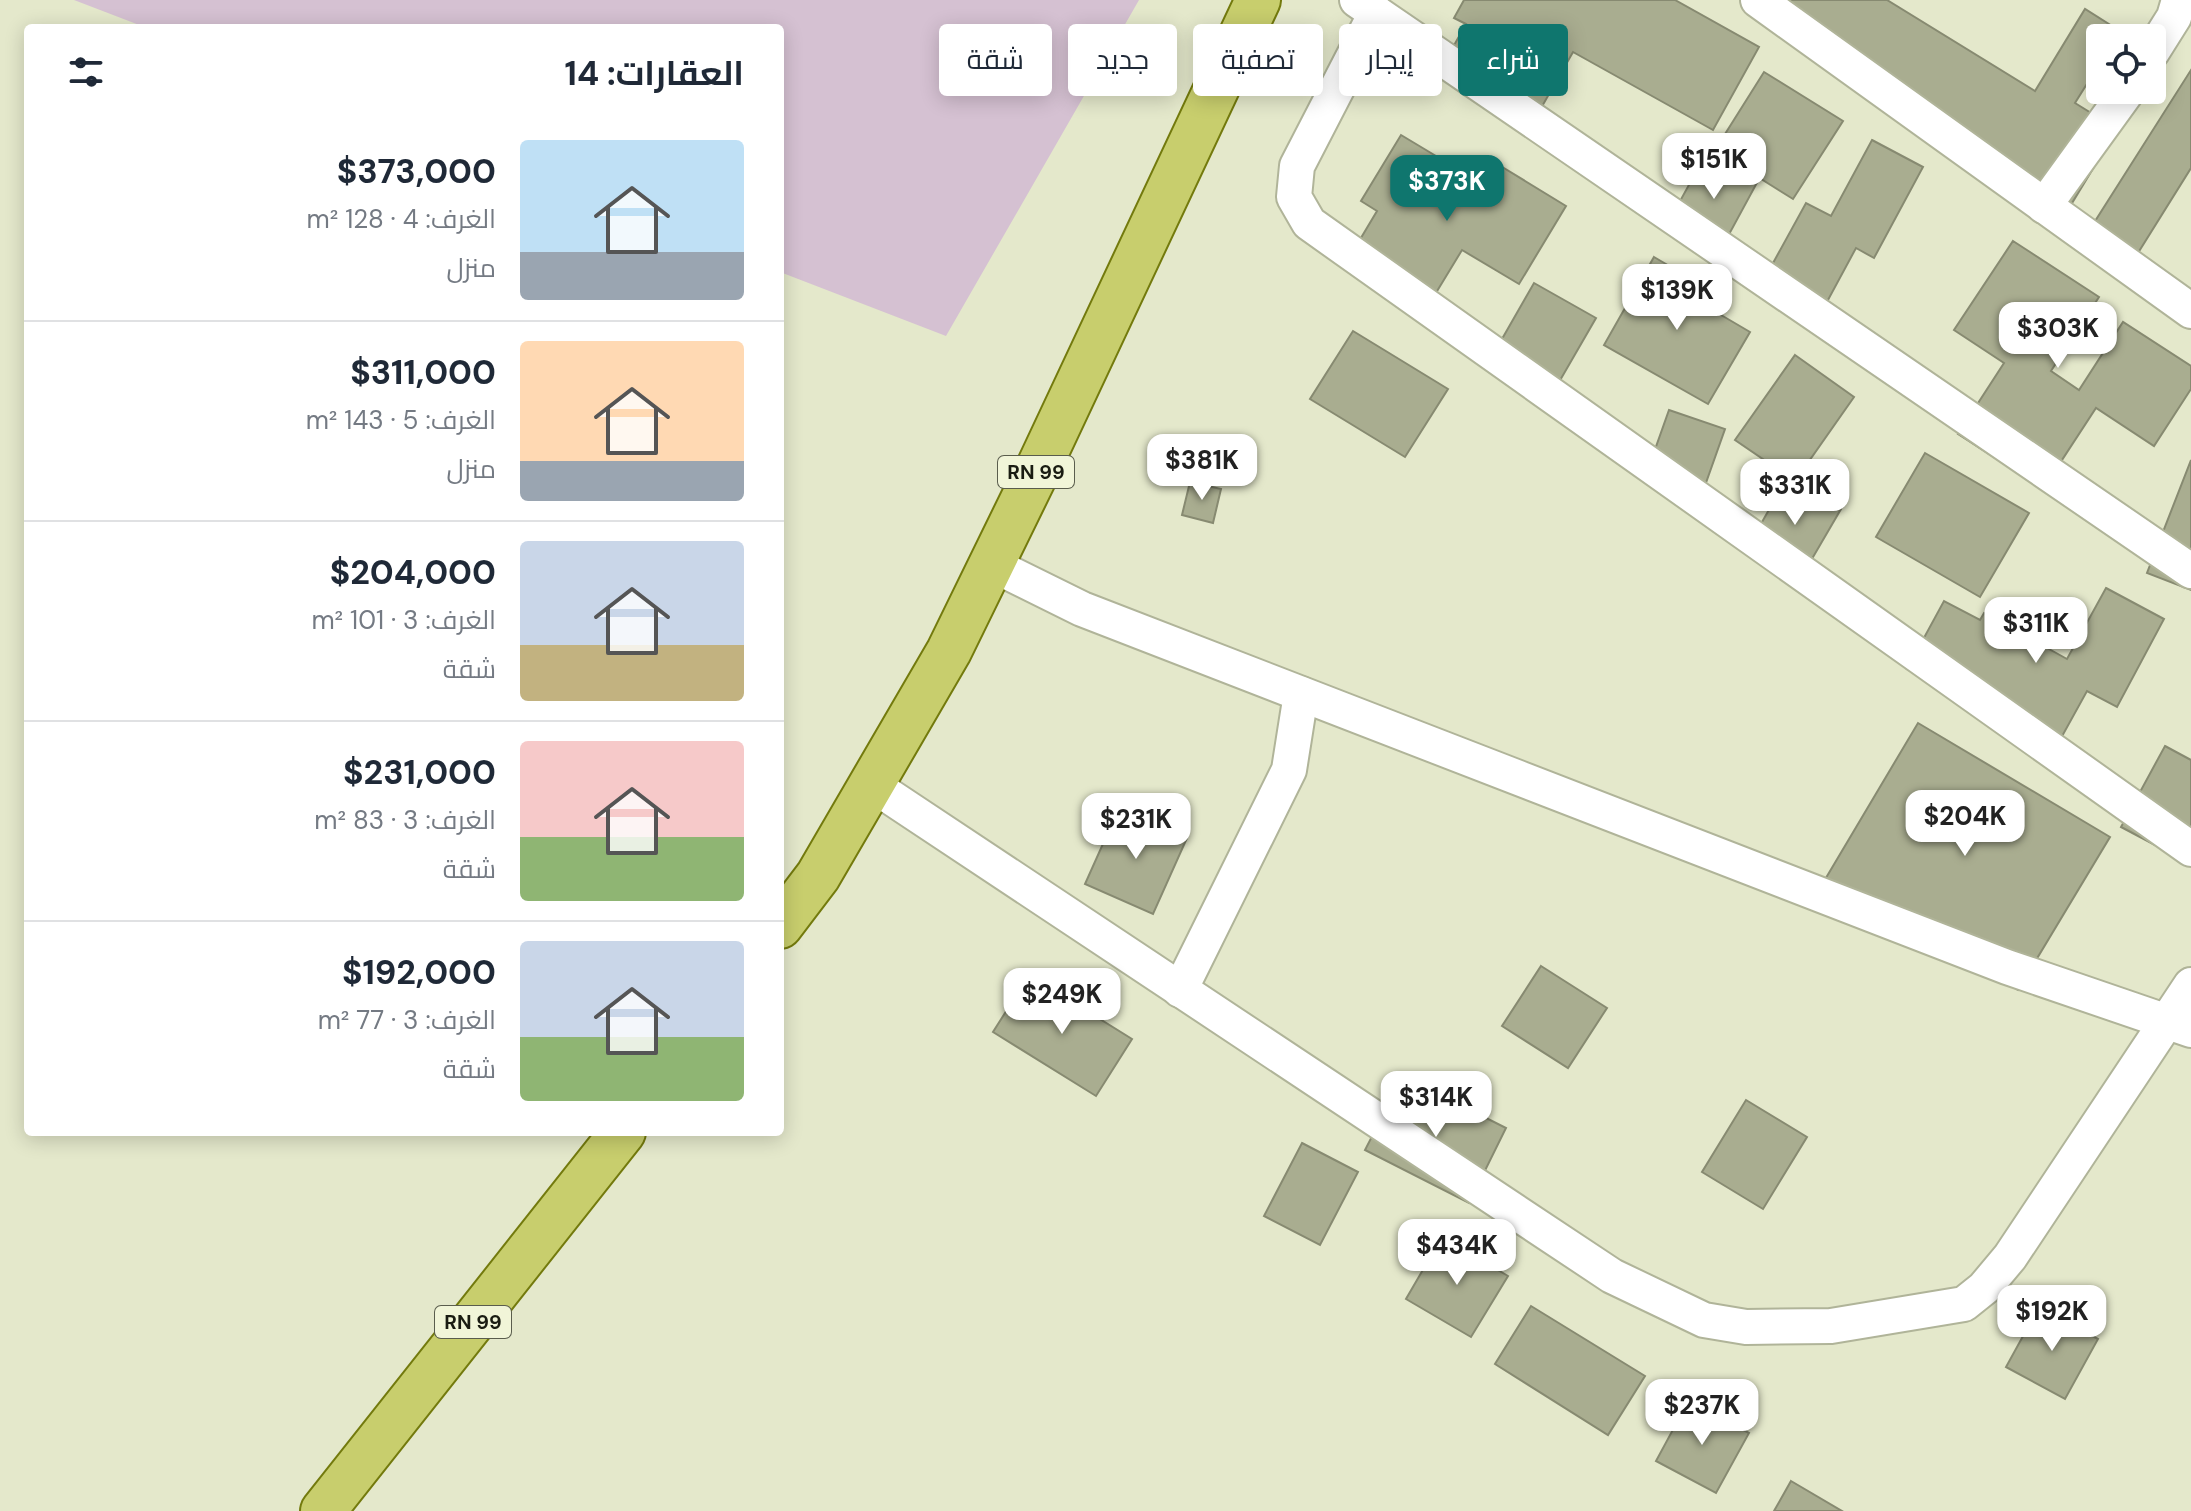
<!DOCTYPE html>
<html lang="ar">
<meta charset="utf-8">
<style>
body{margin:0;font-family:"DM Sans",Cairo,sans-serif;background:#f6f6f7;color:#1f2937;direction:rtl;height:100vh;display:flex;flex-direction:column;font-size:30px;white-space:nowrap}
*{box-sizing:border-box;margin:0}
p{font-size:26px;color:#747a83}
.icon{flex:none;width:44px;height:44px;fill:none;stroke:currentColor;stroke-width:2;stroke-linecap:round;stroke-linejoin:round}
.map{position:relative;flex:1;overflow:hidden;direction:ltr}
.panel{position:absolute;left:24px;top:24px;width:760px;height:1112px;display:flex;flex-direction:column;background:#fff;border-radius:8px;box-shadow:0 4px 20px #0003;direction:rtl}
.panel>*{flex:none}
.hud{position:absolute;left:808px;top:24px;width:760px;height:72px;direction:rtl;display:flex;gap:16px}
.fabs{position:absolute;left:2086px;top:24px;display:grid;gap:16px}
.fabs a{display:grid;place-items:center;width:80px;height:80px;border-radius:8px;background:#fff;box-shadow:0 4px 20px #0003;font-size:40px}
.price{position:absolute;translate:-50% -68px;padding:0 18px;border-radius:16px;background:#fff;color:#222;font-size:26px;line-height:52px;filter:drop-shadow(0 2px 4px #0008)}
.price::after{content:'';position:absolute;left:50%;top:48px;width:24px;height:18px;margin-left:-12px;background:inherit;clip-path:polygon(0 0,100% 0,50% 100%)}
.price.on{background:#0f766e;color:#fff}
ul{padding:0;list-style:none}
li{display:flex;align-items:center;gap:24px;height:200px;padding:0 40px}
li+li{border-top:2px solid #e0e1e3}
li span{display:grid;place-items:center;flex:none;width:224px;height:160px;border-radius:8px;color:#555}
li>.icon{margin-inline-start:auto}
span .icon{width:96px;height:96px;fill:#fffc;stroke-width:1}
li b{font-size:34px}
h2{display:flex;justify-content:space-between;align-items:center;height:96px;padding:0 40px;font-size:34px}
.tag{padding:0 28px;border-radius:8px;background:#fff;box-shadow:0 4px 20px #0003;font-size:28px;line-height:72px}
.tag.on{background:#0f766e;color:#fff}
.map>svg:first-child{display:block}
.green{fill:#d5c1d2}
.building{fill:#a9ad90;stroke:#878a71;stroke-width:2}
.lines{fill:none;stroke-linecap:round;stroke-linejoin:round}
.minor-casing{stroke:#b0b499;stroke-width:38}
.primary-casing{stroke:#737a0d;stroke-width:48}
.minor{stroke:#fff;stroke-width:34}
.primary{stroke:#c8ce6d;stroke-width:44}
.labels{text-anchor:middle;stroke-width:8;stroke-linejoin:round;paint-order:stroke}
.shield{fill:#f1f5d8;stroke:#5a5d4d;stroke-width:2}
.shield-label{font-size:20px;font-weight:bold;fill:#1a1c12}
</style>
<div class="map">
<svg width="2191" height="1511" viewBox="0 0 2191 1511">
<rect width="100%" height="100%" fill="#e4e8cb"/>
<polygon class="green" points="74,0 1139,0 946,336 780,272 780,28 147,28"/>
<g class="building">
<polygon points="1464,0 1675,0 1759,47 1713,130 1573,52 1532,124 1439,72 1466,24 1454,18"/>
<polygon points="1767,0 1887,0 2035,91 2085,9 2120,31 2116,38 2100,38 2100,63 2075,103 2117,129 2066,213"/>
<polygon points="2191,70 2191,168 2123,277 2078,248"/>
<polygon points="1764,72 1843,121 1793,199 1715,150"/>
<polygon points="1401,135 1486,186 1499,165 1566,206 1519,284 1462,250 1425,311 1346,263 1377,211 1361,201"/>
<polygon points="1872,140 1923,167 1874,258 1856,248 1814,326 1756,294 1806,203 1831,216"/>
<polygon points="1707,152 1759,179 1720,251 1668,223"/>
<polygon points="2013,241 2099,297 2051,371 2079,390 2123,322 2191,366 2191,389 2154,446 2096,408 2043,489 1958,434 2004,363 1954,330"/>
<polygon points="1654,257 1712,291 1704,305 1750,332 1708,404 1604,345"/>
<polygon points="1534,283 1596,318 1551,396 1490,360"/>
<polygon points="1353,331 1448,389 1405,457 1310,399"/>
<polygon points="1795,355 1854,397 1795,481 1735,440"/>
<polygon points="1669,410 1725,429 1702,494 1646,475"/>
<polygon points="1925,453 2029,513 1980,597 1876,537"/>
<polygon points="2191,460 2191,590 2147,573"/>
<polygon points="1787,478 1841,509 1802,576 1749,545"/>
<polygon points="1190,482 1221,489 1213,523 1182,515"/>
<polygon points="2106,588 2164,619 2117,707 2087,691 2055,749 1907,669 1944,601 1980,620 1984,613 2067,659"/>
<polygon points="1918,723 2110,837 2018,990 1917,931 1817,893"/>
<polygon points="2165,746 2191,760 2191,864 2121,827"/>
<polygon points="1119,808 1187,838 1153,914 1085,884"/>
<polygon points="1541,966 1607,1008 1568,1068 1502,1026"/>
<polygon points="1029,975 1132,1039 1096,1096 993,1032"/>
<polygon points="1403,1076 1506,1128 1469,1203 1365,1150"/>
<polygon points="1746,1100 1807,1137 1763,1209 1702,1172"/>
<polygon points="1302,1143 1358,1172 1320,1245 1264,1216"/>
<polygon points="1442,1237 1508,1276 1471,1337 1406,1299"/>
<polygon points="1531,1306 1645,1376 1608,1435 1495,1364"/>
<polygon points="2039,1307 2098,1339 2065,1399 2006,1367"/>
<polygon points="1689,1400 1749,1433 1716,1493 1656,1461"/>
<polygon points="1791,1481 1842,1511 1774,1511"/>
</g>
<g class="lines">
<g class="minor-casing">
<g id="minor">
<polyline points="1357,0 2191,571"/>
<polyline points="1758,0 2191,311"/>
<polyline points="1376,13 1297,166 1294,197 1309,223 2191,849"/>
<polyline points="2152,52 2174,17 2179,0"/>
<polyline points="2044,206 2128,90"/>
<polyline points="991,564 1082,609 2007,967 2191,1030"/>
<polyline points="871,784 1612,1276 1704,1320 1746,1327 1831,1326 1964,1304 1984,1288 2010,1257 2191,985"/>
<polyline points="1180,990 1289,770 1301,694"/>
</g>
</g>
<g class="primary-casing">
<g id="primary">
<polyline points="780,926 818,876 949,651 1036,473 1258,0"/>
<polyline points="323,1511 623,1132"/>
</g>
</g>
<use href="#minor" class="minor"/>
<use href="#primary" class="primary"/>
</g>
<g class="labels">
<g class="shield">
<rect x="998" y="456" width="76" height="32" rx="6"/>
<rect x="435" y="1306" width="76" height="32" rx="6"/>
</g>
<g class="shield-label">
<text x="1036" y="479">RN 99</text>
<text x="473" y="1329">RN 99</text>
</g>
</g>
</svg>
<div class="fabs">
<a><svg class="icon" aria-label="locate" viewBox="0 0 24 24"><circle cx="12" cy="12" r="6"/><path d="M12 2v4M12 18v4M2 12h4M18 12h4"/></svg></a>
</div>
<b class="price" style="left:1714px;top:201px">$151K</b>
<b class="price on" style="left:1447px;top:223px">$373K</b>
<b class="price" style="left:1677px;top:332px">$139K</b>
<b class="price" style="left:2058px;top:370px">$303K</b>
<b class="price" style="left:1202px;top:502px">$381K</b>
<b class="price" style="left:1795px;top:527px">$331K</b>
<b class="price" style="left:2036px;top:665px">$311K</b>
<b class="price" style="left:1965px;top:858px">$204K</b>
<b class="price" style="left:1136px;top:861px">$231K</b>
<b class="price" style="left:1062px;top:1036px">$249K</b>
<b class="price" style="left:1436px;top:1139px">$314K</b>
<b class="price" style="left:1457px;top:1287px">$434K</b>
<b class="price" style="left:2052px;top:1353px">$192K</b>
<b class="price" style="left:1702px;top:1447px">$237K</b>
<div class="hud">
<a class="tag on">شراء</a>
<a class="tag">إيجار</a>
<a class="tag">تصفية</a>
<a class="tag">جديد</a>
<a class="tag">شقة</a>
</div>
<section class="panel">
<h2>العقارات: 14<svg class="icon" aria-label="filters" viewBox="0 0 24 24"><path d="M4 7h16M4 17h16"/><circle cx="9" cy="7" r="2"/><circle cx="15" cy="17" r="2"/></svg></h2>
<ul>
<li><span style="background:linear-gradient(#bfe0f5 70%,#9aa5b1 0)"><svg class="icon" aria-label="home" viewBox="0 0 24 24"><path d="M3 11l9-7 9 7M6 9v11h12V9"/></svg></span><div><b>$373,000</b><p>الغرف: 4 · 128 m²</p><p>منزل</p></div></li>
<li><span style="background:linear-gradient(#ffd9b3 75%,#9aa5b1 0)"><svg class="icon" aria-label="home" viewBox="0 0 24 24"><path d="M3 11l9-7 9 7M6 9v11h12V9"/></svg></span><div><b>$311,000</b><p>الغرف: 5 · 143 m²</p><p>منزل</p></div></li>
<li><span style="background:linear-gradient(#c9d6e8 65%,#c2b280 0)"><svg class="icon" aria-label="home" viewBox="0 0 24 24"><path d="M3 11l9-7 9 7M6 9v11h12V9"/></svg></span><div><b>$204,000</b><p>الغرف: 3 · 101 m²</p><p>شقة</p></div></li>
<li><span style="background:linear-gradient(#f6c9c9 60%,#8fb573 0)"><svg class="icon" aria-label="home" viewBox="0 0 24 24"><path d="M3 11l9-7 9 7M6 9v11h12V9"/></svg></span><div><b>$231,000</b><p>الغرف: 3 · 83 m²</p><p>شقة</p></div></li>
<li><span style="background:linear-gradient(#c9d6e8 60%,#8fb573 0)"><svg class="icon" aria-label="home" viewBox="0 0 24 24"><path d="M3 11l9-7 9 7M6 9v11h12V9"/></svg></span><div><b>$192,000</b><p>الغرف: 3 · 77 m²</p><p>شقة</p></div></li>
</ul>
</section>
</div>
